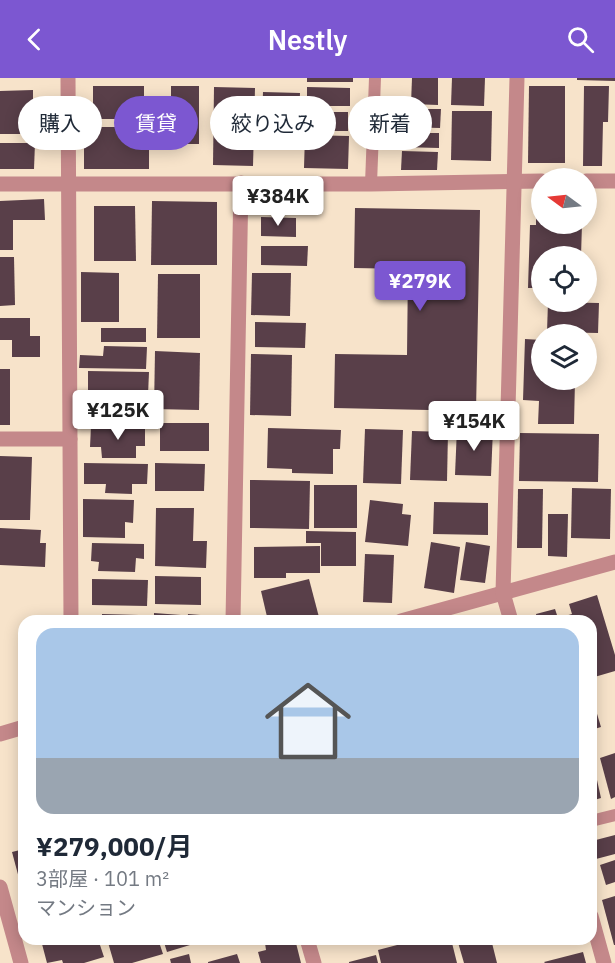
<!DOCTYPE html>
<html lang="ja">
<meta charset="utf-8">
<style>
body{margin:0;font-family:"IBM Plex Sans","Noto Sans JP",sans-serif;background:#f2f2f3;color:#1f2937;height:100vh;display:flex;flex-direction:column;font-size:22px;white-space:nowrap}
*{box-sizing:border-box;margin:0}
p{font-size:20px;color:#747a83}
.icon{flex:none;width:33px;height:33px;fill:none;stroke:currentColor;stroke-width:2;stroke-linecap:round;stroke-linejoin:round}
.map{position:relative;flex:1;overflow:hidden}
.side{position:absolute;left:18px;top:537px;width:579px;height:330px;display:flex;flex-direction:column;background:#fff;border-radius:18px;box-shadow:0 3px 15px #0003}
.side>*{flex:none}
.guide{position:absolute;left:18px;top:18px;width:579px;height:54px;display:flex;gap:12px}
.needle{width:39px;rotate:285deg}
.tools{position:absolute;left:531px;top:90px;display:grid;gap:12px}
.tools a{display:grid;place-items:center;width:66px;height:66px;border-radius:50%;background:#fff;box-shadow:0 3px 15px #0003;font-size:30px}
.price{position:absolute;translate:-50% -51px;padding:0 14px;border-radius:6px;background:#fff;color:#222;font-size:20px;line-height:39px;filter:drop-shadow(0 2px 3px #0008)}
.price::after{content:'';position:absolute;left:50%;top:36px;width:18px;height:14px;margin-left:-9px;background:inherit;clip-path:polygon(0 0,100% 0,50% 100%)}
.price.selected{background:#7c57d1;color:#fff}
ul{padding:0;list-style:none}
li{display:grid;align-content:center;gap:12px;height:318px;padding:0 18px}
li+li{border-top:2px solid #e0e1e3}
li span{display:grid;place-items:center;height:186px;border-radius:18px;color:#555}
li>.icon{margin-inline-start:auto}
span .icon{width:108px;height:108px;fill:#fffc;stroke-width:1}
li b{font-size:26px}
.chip{padding:0 21px;border-radius:27px;background:#fff;box-shadow:0 3px 15px #0003;font-size:21px;line-height:54px}
.chip.selected{background:#7c57d1;color:#fff}
header{display:flex;justify-content:space-between;align-items:center;height:78px;padding:0 18px;background:#7c57d1;color:#fff;font-size:27px;font-weight:600}
.map>svg:first-child{display:block}
.building{fill:#593f49}
.lines{fill:none;stroke-linecap:round;stroke-linejoin:round}
.service{stroke:#c4888a;stroke-width:12}
.minor{stroke:#c4888a;stroke-width:15}
</style>
<header><svg class="icon" aria-label="back" viewBox="0 0 24 24"><path d="M15 5l-7 7 7 7"/></svg>Nestly<svg class="icon" aria-label="search" viewBox="0 0 24 24"><circle cx="10" cy="10" r="6"/><path d="M15 15l6 6"/></svg></header>
<div class="map">
<svg width="615" height="885" viewBox="0 0 615 885">
<rect width="100%" height="100%" fill="#f7e3ca"/>
<g class="building">
<rect x="307" y="0" width="46" height="4"/>
<polygon points="412,0 438,0 438,27 411,26"/>
<polygon points="452,0 485,0 484,28 451,27"/>
<polygon points="577,0 615,0 615,3 577,2"/>
<rect x="93" y="8" width="51" height="33"/>
<rect x="171" y="8" width="28" height="58"/>
<polygon points="529,8 565,8 565,85 528,85"/>
<polygon points="584,8 609,8 608,44 603,44 602,88 583,88"/>
<polygon points="214,9 255,10 253,88 213,87"/>
<polygon points="307,9 350,10 350,28 307,28"/>
<polygon points="33,12 33,56 0,56 0,13"/>
<polygon points="263,14 300,15 298,71 261,69"/>
<polygon points="402,31 441,31 440,50 402,49"/>
<polygon points="452,33 492,33 491,83 451,82"/>
<rect x="306" y="34" width="42" height="19"/>
<rect x="84" y="49" width="65" height="42"/>
<polygon points="401,55 439,55 439,70 401,69"/>
<polygon points="305,57 349,58 348,91 304,90"/>
<polygon points="0,65 35,65 34,91 0,91"/>
<polygon points="402,73 438,74 437,92 401,92"/>
<polygon points="253,117 287,117 286,136 253,136"/>
<polygon points="44,121 45,142 13,142 13,172 0,172 0,123"/>
<polygon points="152,123 217,124 217,187 151,187"/>
<polygon points="94,128 135,128 136,183 94,183"/>
<polygon points="355,130 480,132 476,333 334,330 335,276 407,277 408,191 354,190"/>
<polygon points="261,139 296,140 296,159 261,158"/>
<polygon points="536,139 542,139 542,146 582,146 581,178 542,178 542,210 528,210 530,147 536,147"/>
<polygon points="261,168 308,168 307,188 261,187"/>
<polygon points="0,179 14,179 15,227 0,228"/>
<polygon points="81,194 119,195 119,244 81,244"/>
<polygon points="252,195 291,195 290,238 251,237"/>
<polygon points="158,196 200,196 200,260 157,260"/>
<polygon points="548,224 599,225 598,255 547,254"/>
<polygon points="0,240 30,240 30,258 40,258 40,279 12,279 12,262 0,262"/>
<polygon points="255,244 306,245 305,270 255,269"/>
<rect x="101" y="250" width="45" height="14"/>
<polygon points="525,261 542,262 542,302 575,302 574,346 538,346 539,323 523,322"/>
<polygon points="104,268 147,269 146,291 79,290 80,277 103,278"/>
<polygon points="155,273 200,275 199,332 154,331"/>
<polygon points="251,276 292,277 291,338 250,337"/>
<rect x="0" y="291" width="10" height="56"/>
<polygon points="88,293 149,294 148,317 88,316"/>
<polygon points="101,319 143,319 143,342 85,341 85,331 101,331"/>
<rect x="160" y="345" width="49" height="28"/>
<polygon points="91,348 145,349 145,368 136,368 136,380 102,380 101,369 90,369"/>
<polygon points="268,350 341,352 340,371 333,371 333,396 292,395 292,391 267,390"/>
<polygon points="457,350 493,351 491,398 455,397"/>
<polygon points="365,351 403,352 401,406 363,405"/>
<polygon points="412,353 448,354 447,403 410,402"/>
<polygon points="520,355 599,356 598,404 519,403"/>
<polygon points="0,378 32,379 30,442 0,442"/>
<polygon points="84,385 148,386 147,406 132,406 132,416 105,415 106,406 84,406"/>
<polygon points="155,385 205,386 204,413 155,413"/>
<polygon points="250,402 310,403 309,451 250,450"/>
<rect x="314" y="407" width="43" height="43"/>
<polygon points="572,410 611,411 610,461 571,460"/>
<polygon points="518,411 543,411 542,470 517,470"/>
<polygon points="83,421 134,422 133,445 125,444 125,460 83,459"/>
<polygon points="370,422 403,426 402,436 411,437 408,468 365,464"/>
<polygon points="434,424 488,425 488,457 433,456"/>
<polygon points="156,430 194,430 193,463 207,463 206,490 155,488"/>
<polygon points="548,436 568,436 567,479 548,478"/>
<polygon points="0,450 41,452 40,465 46,465 45,489 0,487"/>
<polygon points="306,453 356,454 356,488 321,488 321,465 306,465"/>
<polygon points="431,464 460,469 454,515 424,510"/>
<polygon points="466,464 490,468 485,505 460,502"/>
<polygon points="92,465 144,466 144,481 136,480 135,494 98,493 99,484 91,483"/>
<polygon points="320,468 320,495 286,495 286,500 254,500 254,469"/>
<polygon points="365,476 394,477 392,525 363,524"/>
<polygon points="155,498 201,499 201,527 155,526"/>
<polygon points="92,501 148,502 147,528 92,527"/>
<polygon points="309,501 320,543 268,543 261,513"/>
<polygon points="597,517 615,577 615,593 591,600 591,543 537,543 536,536 555,531 558,540 572,536 569,526"/>
<polygon points="154,535 181,537 181,543 154,543"/>
<polygon points="102,536 139,537 139,543 102,543"/>
<polygon points="188,536 213,538 213,543 187,543"/>
<polygon points="591,616 601,649 591,652"/>
<polygon points="615,675 615,719 611,721 600,680"/>
<polygon points="597,702 601,720 591,723 591,703"/>
<polygon points="615,757 615,776 596,781 592,763"/>
<polygon points="24,771 24,803 20,804 12,774"/>
<polygon points="615,782 615,804 606,807 600,787"/>
<polygon points="615,818 615,867 614,867 602,822"/>
<polygon points="61,861 98,861 104,879 84,885 63,885 62,882 47,885 42,866"/>
<polygon points="107,861 158,861 163,876 132,885 114,885"/>
<polygon points="163,861 188,861 190,867 167,874"/>
<polygon points="281,861 295,861 301,885 261,885 258,874 266,872 265,865"/>
<polygon points="347,861 370,861 370,862 349,867"/>
<polygon points="420,861 451,861 457,885 381,885 378,872"/>
<polygon points="457,861 491,861 497,885 464,885"/>
<polygon points="507,861 524,861 524,862 508,866"/>
<polygon points="583,874 586,885 545,885 544,884"/>
<polygon points="189,876 191,885 171,885 170,881"/>
<polygon points="237,876 240,885 208,885 208,884"/>
<polygon points="376,877 378,885 349,885 349,884"/>
</g>
<g class="lines">
<g class="service">
<polyline points="371,106 375,0"/>
<polyline points="591,743 615,737"/>
</g>
<g class="minor">
<polyline points="68,0 71,543"/>
<polyline points="586,103 615,103"/>
<polyline points="0,106 371,106 542,103"/>
<polyline points="0,361 70,361"/>
<polyline points="233,543 241,105"/>
<polyline points="401,543 615,484"/>
<polyline points="511,543 503,515 517,0"/>
<polyline points="0,656 24,649"/>
<polyline points="0,809 21,885"/>
<polyline points="591,838 604,885"/>
<polyline points="307,861 314,885"/>
</g>
</g>
</svg>
<div class="tools">
<a><svg class="needle" viewBox="-14 -14 28 28"><path d="M0-13l5 13h-10z" fill="#e53935"/><path d="M0 13l5-13h-10z" fill="#747a83"/></svg></a>
<a><svg class="icon" aria-label="locate" viewBox="0 0 24 24"><circle cx="12" cy="12" r="6"/><path d="M12 2v4M12 18v4M2 12h4M18 12h4"/></svg></a>
<a><svg class="icon" aria-label="layers" viewBox="0 0 24 24"><path d="M12 4l9 5-9 5-9-5zM3 14l9 5 9-5"/></svg></a>
</div>
<b class="price" style="left:278px;top:149px">¥384K</b>
<b class="price selected" style="left:420px;top:234px">¥279K</b>
<b class="price" style="left:118px;top:363px">¥125K</b>
<b class="price" style="left:474px;top:374px">¥154K</b>
<div class="guide">
<a class="chip">購入</a>
<a class="chip selected">賃貸</a>
<a class="chip">絞り込み</a>
<a class="chip">新着</a>
</div>
<section class="side">
<ul>
<li><span style="background:linear-gradient(#a9c7e8 70%,#9aa5b1 0)"><svg class="icon" aria-label="home" viewBox="0 0 24 24"><path d="M3 11l9-7 9 7M6 9v11h12V9"/></svg></span><div><b>¥279,000/月</b><p>3部屋 · 101 m²</p><p>マンション</p></div></li>
</ul>
</section>
</div>
